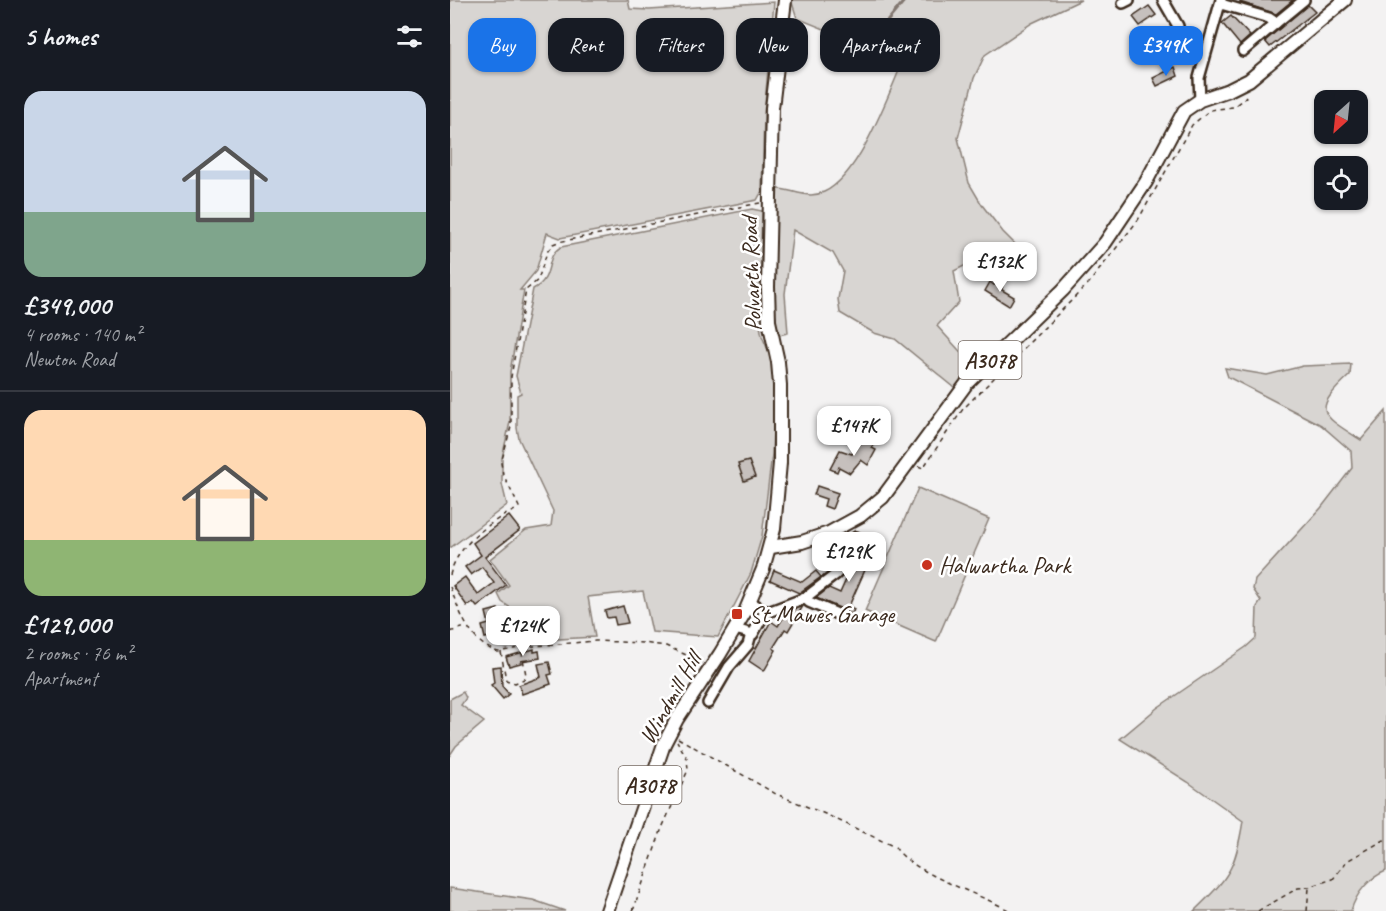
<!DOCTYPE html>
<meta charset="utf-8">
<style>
body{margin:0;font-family:Caveat,sans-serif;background:#20242c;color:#f1f3f6;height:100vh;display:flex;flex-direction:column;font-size:22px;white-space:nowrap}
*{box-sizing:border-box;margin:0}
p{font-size:20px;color:#9ea1a6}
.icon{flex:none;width:33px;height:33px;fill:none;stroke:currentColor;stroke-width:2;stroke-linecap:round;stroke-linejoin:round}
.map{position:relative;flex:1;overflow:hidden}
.drawer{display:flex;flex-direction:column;background:#171b24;width:450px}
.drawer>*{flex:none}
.banner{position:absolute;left:18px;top:18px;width:570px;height:54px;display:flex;gap:12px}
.needle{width:39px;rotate:207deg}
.tools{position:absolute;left:864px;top:90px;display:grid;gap:12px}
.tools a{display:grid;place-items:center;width:54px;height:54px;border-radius:12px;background:#171b24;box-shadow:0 2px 4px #0004;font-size:30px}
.price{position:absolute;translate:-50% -51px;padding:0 14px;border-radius:12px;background:#fff;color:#222;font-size:20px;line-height:39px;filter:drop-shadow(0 2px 3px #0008)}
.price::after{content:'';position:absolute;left:50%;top:36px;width:18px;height:14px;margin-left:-9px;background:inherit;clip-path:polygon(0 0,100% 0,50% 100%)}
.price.active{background:#1a73e8;color:#fff}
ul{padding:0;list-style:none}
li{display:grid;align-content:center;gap:12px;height:318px;padding:0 24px}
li+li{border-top:2px solid #363941}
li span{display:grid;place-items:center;height:186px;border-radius:18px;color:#555}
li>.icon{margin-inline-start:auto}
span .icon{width:108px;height:108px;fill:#fffc;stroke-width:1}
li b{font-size:26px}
h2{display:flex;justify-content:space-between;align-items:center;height:72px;padding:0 24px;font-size:26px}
.chip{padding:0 21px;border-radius:18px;background:#171b24;box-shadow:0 2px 4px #0004;font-size:21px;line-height:54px}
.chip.active{background:#1a73e8;color:#fff}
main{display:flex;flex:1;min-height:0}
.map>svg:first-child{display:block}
.green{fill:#d8d5d2;stroke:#8a8078;stroke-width:1.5}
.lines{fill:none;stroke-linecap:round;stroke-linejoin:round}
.stream{stroke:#827770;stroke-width:3}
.building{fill:#c6c0bd;stroke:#3b2a1e;stroke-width:1.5}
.minor-casing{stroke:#3b2a1e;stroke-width:14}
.major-casing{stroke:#3b2a1e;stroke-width:16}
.path{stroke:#3b2a1e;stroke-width:1.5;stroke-dasharray:4.5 4.5;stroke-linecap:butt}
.minor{stroke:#fff;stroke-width:9}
.major{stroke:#fff;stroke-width:12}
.poi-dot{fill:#c8321e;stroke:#fff;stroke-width:2}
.labels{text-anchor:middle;stroke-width:5;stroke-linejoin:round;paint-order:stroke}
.shield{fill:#fff;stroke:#766a62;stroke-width:1.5}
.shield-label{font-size:22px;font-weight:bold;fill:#3b2a1e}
.street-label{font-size:24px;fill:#3b2a1e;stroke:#fff}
.poi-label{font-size:24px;fill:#3b2a1e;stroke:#fff;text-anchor:start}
</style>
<main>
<section class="drawer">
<h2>5 homes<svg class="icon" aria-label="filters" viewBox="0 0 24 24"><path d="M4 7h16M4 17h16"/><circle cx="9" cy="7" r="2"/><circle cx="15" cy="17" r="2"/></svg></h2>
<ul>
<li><span style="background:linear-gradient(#c9d6e8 65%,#7fa58c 0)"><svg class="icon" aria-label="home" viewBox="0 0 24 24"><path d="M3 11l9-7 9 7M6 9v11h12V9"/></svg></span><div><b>£349,000</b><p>4 rooms · 140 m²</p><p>Newton Road</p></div></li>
<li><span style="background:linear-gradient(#ffd9b3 70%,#8fb573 0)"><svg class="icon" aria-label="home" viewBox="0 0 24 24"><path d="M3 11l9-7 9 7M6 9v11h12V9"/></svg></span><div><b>£129,000</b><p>2 rooms · 76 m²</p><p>Apartment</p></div></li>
</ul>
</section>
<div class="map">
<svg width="936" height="911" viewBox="0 0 936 911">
<rect width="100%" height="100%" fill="#f3f2f2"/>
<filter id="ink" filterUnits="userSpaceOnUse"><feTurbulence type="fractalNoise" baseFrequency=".0167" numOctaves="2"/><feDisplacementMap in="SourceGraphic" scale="12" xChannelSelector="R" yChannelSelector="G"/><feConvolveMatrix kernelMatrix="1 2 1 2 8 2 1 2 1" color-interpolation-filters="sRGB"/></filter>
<g filter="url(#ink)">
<g class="green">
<polygon points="0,0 178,0 180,9 199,10 324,2 314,114 312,191 307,200 110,238 97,233 86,271 70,290 74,290 60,372 60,422 52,458 52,484 57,505 0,548"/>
<path d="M341,0H631L582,23L535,55L524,78L508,138L519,183L532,205L553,232L575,254L568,266L550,260L538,266L518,264L504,271L509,302L487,326L528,371L510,392L445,339L424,333L390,313L388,299L393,271L383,253L343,230L335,294L338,333L329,335L323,340L320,189C339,186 355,201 374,192C413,174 442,83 460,45L442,24L418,31L401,40L347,18Z"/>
<path d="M302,209L312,211L309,321L312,336L324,364L325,376L322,454L312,536L301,573L268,637L202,632L193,591L138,597L145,637L72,641L65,611L52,602L48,594L59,585L40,559L76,530L101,526L103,511L69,439L67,428V395L71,393L66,376L83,289C106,277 93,257 111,247Z"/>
<path d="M901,364L900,375C861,411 870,414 911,440L936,411V871C919,878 906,893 901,911H744C779,877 785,870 793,821L738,782L670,739L707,708L796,647L806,638L807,607L811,601L803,589L805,580L871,508L902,468L901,451L871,425L778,377L775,368L817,375L853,366Z"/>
<polygon points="468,488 539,519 486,642 415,611"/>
<polygon points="13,692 16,698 11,705 34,722 6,746 0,755 0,699"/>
<polygon points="0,888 83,900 115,911 0,911"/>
</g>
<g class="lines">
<polyline class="stream" points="414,49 455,0"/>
</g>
<g class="building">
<polygon points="790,0 843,0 826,14 790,2"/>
<polygon points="858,5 865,12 820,47 815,41"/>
<polygon points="699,6 706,15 690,26 683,17"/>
<polygon points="781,16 800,36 790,45 772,23"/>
<polygon points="725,67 728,76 707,86 703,78"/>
<polygon points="554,278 552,290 564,297 559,306 535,291 540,282 544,285"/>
<polygon points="411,437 424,445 422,448 426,450 418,465 411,460 400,473 389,467 387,472 380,469 390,450 402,454"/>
<polygon points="299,461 305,477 294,481 288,464"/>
<polygon points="367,486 388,493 382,509 374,506 376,499 364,495"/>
<polygon points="59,516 70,530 35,557 56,585 27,607 23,602 17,606 3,586 15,577 28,595 44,583 32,567 21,575 15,567 31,555 23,543"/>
<polygon points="411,546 423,552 399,606 404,609 401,617 397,611 366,598 379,588 390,593"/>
<polygon points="324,570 352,582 366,571 371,577 349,593 320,580"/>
<polygon points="173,606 178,623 166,625 164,617 157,618 155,611"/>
<polygon points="353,606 338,631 335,629 323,648 326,650 314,671 299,661 321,621 328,626 337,612"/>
<polygon points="48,609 52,624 59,623 61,632 35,638 32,626 39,624 36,612"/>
<polygon points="84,649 84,652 89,651 90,658 71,661 71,663 59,666 56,657"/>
<polygon points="99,662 102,674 98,675 101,684 72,694 69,685 91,677 88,664"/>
<polygon points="51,666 52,686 59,694 53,699 41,685 44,683 42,667"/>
</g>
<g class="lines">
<g class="minor-casing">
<g id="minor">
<polyline points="713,0 728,26"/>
<polyline points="673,3 679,0"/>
<polyline points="771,4 819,18 826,23 793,51"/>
<polyline points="826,23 854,0"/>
<polyline points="750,100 749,78 771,0"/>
<polyline points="355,598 359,602 394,617"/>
<polyline points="300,602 318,612 355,598 385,575 391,569 406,537"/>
<polyline points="285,629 303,634 315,612"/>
<polyline points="258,703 279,667 298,645 301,634"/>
</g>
</g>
<g class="major-casing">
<g id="major">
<polyline points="321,547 352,542 379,533 410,516 433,497 517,383 613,290 655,243 696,182 734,111 750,100 779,90 799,80 895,0"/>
<polyline points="157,911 214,744 227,719 270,654 295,612 313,569 324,529 330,463 330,385 328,362 319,321 318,287 322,108 335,0"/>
</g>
</g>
<g class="path">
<polyline points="468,466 473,468 513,409 639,283 688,220 742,125 760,110 783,107 796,97 793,94"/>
<path d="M0,575C6,549 31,529 53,516C58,513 65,511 69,507L53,474L51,463L61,427V377L76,290L88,280L97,252L103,244L108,242L310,203"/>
<path d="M0,587C10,612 19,643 48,652L73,647L145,641L193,643L216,646L252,662"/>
<polyline points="0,632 15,627"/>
<polyline points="51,652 56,680 65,683 74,679 76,675 71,648"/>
<path d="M228,738L326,794L375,814L445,847C463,874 529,893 560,911"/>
<polyline points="183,911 212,828 238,770 237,758 227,741"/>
<polyline points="808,911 848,888 859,887 883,879 897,861 936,839"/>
<polyline points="857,911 859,888"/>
</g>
<use href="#minor" class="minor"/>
<use href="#major" class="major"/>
</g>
</g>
<g class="poi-dot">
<circle cx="477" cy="565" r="6"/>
<rect x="281" y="608" width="12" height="12" rx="3"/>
</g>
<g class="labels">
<g class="shield">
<rect x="508.5" y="341" width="63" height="38" rx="4.5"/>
<rect x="168.5" y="766" width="63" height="38" rx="4.5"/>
</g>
<g class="shield-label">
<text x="540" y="368">A3078</text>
<text x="200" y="793">A3078</text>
</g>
<g class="street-label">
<text transform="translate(301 274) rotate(-92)" y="8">Polvarth Road</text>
<text transform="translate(220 698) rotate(-60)" y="8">Windmill Hill</text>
</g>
<g class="poi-label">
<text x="489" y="573">Halwartha Park</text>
<text x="299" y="622">St Mawes Garage</text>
</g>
</g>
</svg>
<div class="tools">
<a><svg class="needle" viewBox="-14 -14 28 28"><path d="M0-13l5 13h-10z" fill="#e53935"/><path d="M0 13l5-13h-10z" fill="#9ea1a6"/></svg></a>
<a><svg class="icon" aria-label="locate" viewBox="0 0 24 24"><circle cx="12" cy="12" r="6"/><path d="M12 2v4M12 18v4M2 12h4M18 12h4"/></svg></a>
</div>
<b class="price active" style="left:716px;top:77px">£349K</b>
<b class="price" style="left:550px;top:293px">£132K</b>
<b class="price" style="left:404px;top:457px">£147K</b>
<b class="price" style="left:399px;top:583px">£129K</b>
<b class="price" style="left:73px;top:657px">£124K</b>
<div class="banner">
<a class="chip active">Buy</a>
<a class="chip">Rent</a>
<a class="chip">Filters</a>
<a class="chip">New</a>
<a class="chip">Apartment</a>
</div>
</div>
</main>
